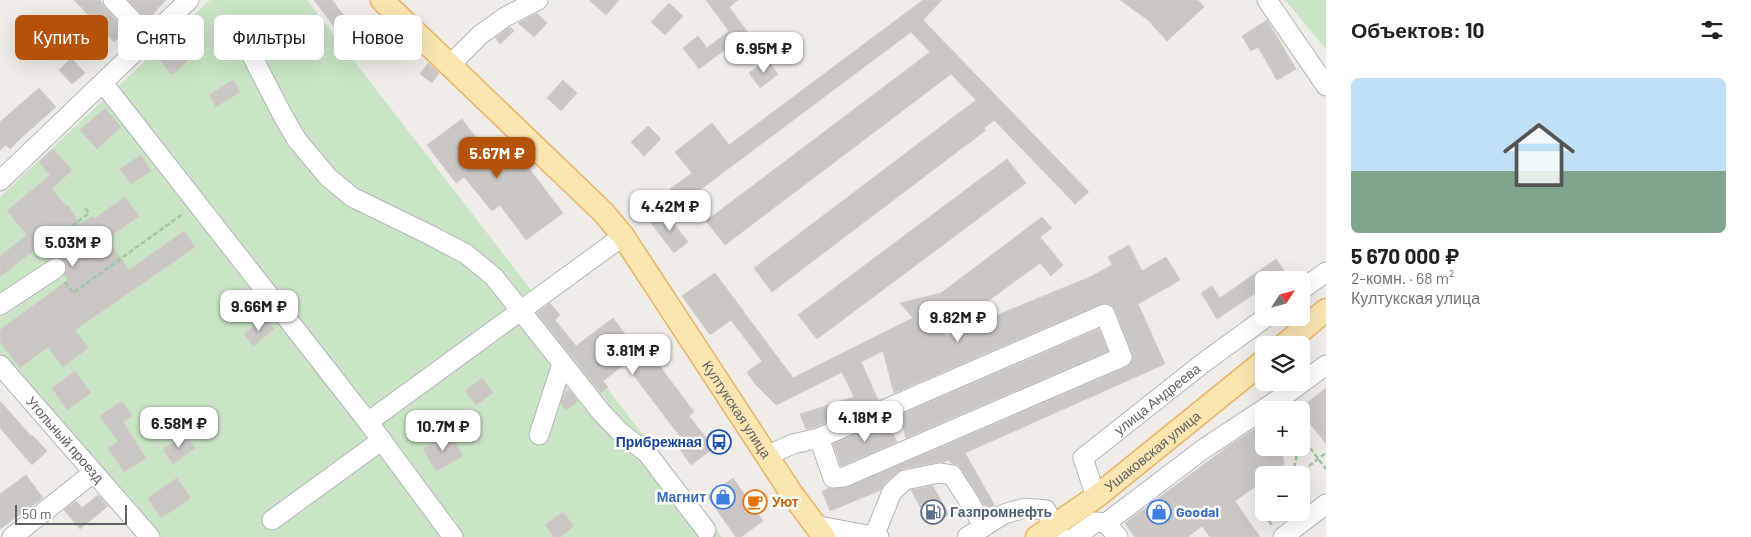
<!DOCTYPE html>
<html lang="ru">
<meta charset="utf-8">
<style>
body{margin:0;font-family:Barlow,sans-serif;background:#f6f6f6;color:#202124;height:100vh;display:flex;flex-direction:column;font-size:19px;white-space:nowrap}
*{box-sizing:border-box;margin:0}
p{font-size:16px;color:#757577}
.icon{flex:none;width:28px;height:28px;fill:none;stroke:currentColor;stroke-width:2;stroke-linecap:round;stroke-linejoin:round}
.map{position:relative;flex:1;overflow:hidden}
.drawer{display:flex;flex-direction:column;background:#fff;width:425px}
.drawer>*{flex:none}
.hud{position:absolute;left:15px;top:15px;width:475px;height:45px;display:flex;gap:10px}
.needle{width:32px;rotate:54deg}
.tools{position:absolute;left:1255px;top:271px;display:grid;gap:10px}
.tools a{display:grid;place-items:center;width:55px;height:55px;border-radius:8px;background:#fff;box-shadow:0 5px 20px #0002;font-size:25px}
.scale{position:absolute;left:15px;bottom:12px;width:112px;box-sizing:border-box;padding-left:5px;border:2px solid #5e6266;border-top:0;font-size:14px;line-height:18px;white-space:nowrap;color:#5e6266;-webkit-text-stroke:4px #fff;paint-order:stroke}
.price{position:absolute;translate:-50% -42px;padding:0 11px;border-radius:10px;background:#fff;color:#222;font-size:16px;line-height:32px;filter:drop-shadow(0 1px 2px #0008)}
.price::after{content:'';position:absolute;left:50%;top:30px;width:15px;height:11px;margin-left:-8px;background:inherit;clip-path:polygon(0 0,100% 0,50% 100%)}
.price.on{background:#b45309;color:#fff}
ul{padding:0;list-style:none}
li{display:grid;align-content:center;gap:10px;height:265px;padding:0 25px}
li+li{border-top:1px solid #e0e0e0}
li span{display:grid;place-items:center;height:155px;border-radius:8px;color:#555}
li>.icon{margin-inline-start:auto}
span .icon{width:90px;height:90px;fill:#fffc;stroke-width:1}
li b{font-size:21px}
h2{display:flex;justify-content:space-between;align-items:center;height:60px;padding:0 25px;font-size:21px}
.pill{padding:0 18px;border-radius:8px;background:#fff;box-shadow:0 5px 20px #0002;font-size:18px;line-height:45px}
.pill.on{background:#b45309;color:#fff}
main{display:flex;flex:1;min-height:0}
.map>svg:first-child{display:block}
.green{fill:#c9e5c5}
.building{fill:#cbc7c4;stroke:#d4cdc5}
.lines{fill:none;stroke-linecap:round;stroke-linejoin:round}
.minor-casing{stroke:#b2b4b8;stroke-width:21}
.major-casing{stroke:#e8b466;stroke-width:25}
.path{stroke:#a0c8a6;stroke-width:2.5;stroke-dasharray:5 2.5;stroke-linecap:butt}
.minor{stroke:#fff;stroke-width:19}
.major{stroke:#fae5b1;stroke-width:22}
.labels{text-anchor:middle;stroke-width:5;stroke-linejoin:round;paint-order:stroke}
.street-label{font-size:14px;fill:#5e6266;stroke:#fff}
.transit-label{font-size:14px;font-weight:bold;fill:#164399;stroke:#fff;text-anchor:end}
.shop-label{font-size:14px;font-weight:bold;fill:#366cbe;stroke:#fff;text-anchor:end}
.food-label{font-size:14px;font-weight:bold;fill:#c56008;stroke:#fff;text-anchor:start}
.service-label{font-size:14px;font-weight:bold;fill:#4e5e75;stroke:#fff;text-anchor:start}
</style>
<main>
<div class="map">
<svg width="1326" height="537" viewBox="0 0 1326 537">
<rect width="100%" height="100%" fill="#efece7"/>
<g class="green">
<polygon points="210,0 307,0 722,537 160,537 0,354 0,197"/>
<polygon points="1285,0 1326,0 1326,49"/>
</g>
<g class="building">
<polygon points="74,0 100,0 105,8 126,30 114,42"/>
<polygon points="128,0 166,0 147,20"/>
<polygon points="314,0 332,0 352,26 341,35"/>
<polygon points="589,0 619,0 606,15"/>
<polygon points="706,0 738,0 729,7 752,38 731,54 727,48 699,69 683,48 698,36 707,48 729,31"/>
<polygon points="923,0 942,0 923,20 1089,192 1075,204 994,120 984,128 986,130 772,292 754,268 976,100 951,74 725,245 706,221 930,52 911,32 681,204 670,189 692,173 675,152 712,123 729,145"/>
<polygon points="1120,0 1198,0 1204,7 1167,41 1148,20"/>
<polygon points="669,3 683,16 665,35 651,22"/>
<polygon points="537,13 547,23 534,37 518,23"/>
<polygon points="1267,20 1296,69 1277,80 1258,47 1251,51 1242,36"/>
<polygon points="510,27 514,31 500,44 495,38"/>
<polygon points="172,42 188,60 172,75 156,56"/>
<polygon points="71,58 85,73 72,84 59,70"/>
<polygon points="767,59 778,74 760,88 749,73"/>
<polygon points="428,63 439,73 432,83 420,74"/>
<polygon points="233,80 240,92 216,107 209,95"/>
<polygon points="563,80 577,93 561,111 547,98"/>
<polygon points="39,88 56,107 22,137 10,149 6,145 0,150 0,122"/>
<polygon points="105,108 121,127 97,149 80,130"/>
<polygon points="462,119 496,165 515,150 563,213 526,240 500,205 492,211 464,177 456,183 427,145"/>
<polygon points="648,126 661,139 644,156 631,142"/>
<polygon points="53,149 72,170 52,189 66,206 68,205 80,224 92,216 94,219 125,197 139,216 107,239 129,270 184,231 195,247 75,330 88,348 63,367 48,347 20,368 0,342 0,330 68,280 65,275 67,267 66,262 61,258 53,258 43,243 0,277 0,256 27,235 7,211 50,175 39,162"/>
<polygon points="141,155 151,171 131,184 120,169"/>
<polygon points="1007,159 1026,183 817,339 798,315"/>
<polygon points="665,212 688,242 674,253 651,223"/>
<polygon points="1042,217 1052,228 1040,237 1063,265 1051,276 1040,263 944,333 946,336 1090,277 1112,265 1108,257 1129,245 1142,271 1166,257 1180,280 1138,304 1165,364 965,453 995,506 988,511 961,469 958,465 951,463 949,460 944,462 937,462 902,469 884,484 881,490 830,511 822,491 829,488 848,487 1127,367 1133,359 1132,353 1115,310 1111,305 1106,303 1101,304 894,393 883,351 861,362 878,400 815,427 806,429 800,414 854,397 842,372 776,405 755,384 747,372 762,361 731,320 710,335 682,296 715,273 793,378 913,318 900,303 941,293"/>
<polygon points="1276,259 1285,272 1273,280 1264,280 1264,287 1217,319 1201,293 1212,286 1220,298"/>
<polygon points="550,303 560,315 555,320 576,346 613,318 634,346 641,341 694,412 689,416 714,448 691,465 676,444 682,439 625,364 603,381 608,387 601,393 537,313"/>
<polygon points="265,317 274,329 253,346 244,334"/>
<polygon points="1099,329 1108,351 906,438 900,415"/>
<polygon points="75,371 91,393 67,410 52,388"/>
<polygon points="482,378 493,393 476,405 465,391"/>
<polygon points="1326,388 1326,444 1301,412 1301,410 1299,409"/>
<polygon points="569,390 578,401 566,410 561,404 564,394"/>
<polygon points="0,401 31,436 32,435 47,451 32,465 0,428"/>
<polygon points="122,401 132,416 123,422 146,458 124,472 108,448 118,442 100,416"/>
<polygon points="887,421 897,442 841,466 833,444"/>
<polygon points="1264,423 1264,448 1282,448 1284,465 1270,475 1264,475 1264,480 1235,501 1260,537 1210,537 1202,526 1188,537 1135,537 1125,523 1230,445"/>
<polygon points="185,434 195,448 173,464 163,450"/>
<polygon points="450,434 463,456 436,471 423,449"/>
<polygon points="26,475 43,498 0,529 0,494"/>
<polygon points="177,478 191,498 161,518 148,498"/>
<polygon points="733,478 763,521 741,537 736,537 707,496"/>
<polygon points="933,486 949,515 930,525 911,490"/>
<polygon points="98,495 108,506 80,529 64,510 76,501 82,508"/>
<polygon points="563,512 574,526 560,537 554,537 545,525"/>
</g>
<g class="lines">
<g class="minor-casing">
<g id="minor">
<polyline points="113,0 149,38"/>
<polyline points="1267,0 1326,86"/>
<polyline points="248,34 252,56 283,116 297,140 328,177 352,197 430,235 466,254 494,277 601,412 620,432 647,453 706,530"/>
<polyline points="450,65 480,35 505,17 538,0"/>
<polyline points="103,83 368,422 453,537"/>
<polyline points="0,181 189,0"/>
<polyline points="1301,290 1326,272"/>
<polyline points="0,305 56,268"/>
<polygon points="1105,314 1122,357 844,477 833,478 819,438"/>
<path id="s1" d="M0,365L150,537"/>
<polyline points="368,422 623,236"/>
<polyline points="539,435 562,364"/>
<polyline points="768,455 793,444 819,438"/>
<path id="s2" d="M1096,497L1083,458L1203,363L1265,318"/>
<polyline points="272,520 382,440"/>
<polyline points="1106,523 1202,450 1288,393 1326,365"/>
<path d="M815,525C836,530 858,533 879,537"/>
<polyline points="874,536 892,492 905,480 939,473 952,475 967,498 984,527"/>
<polyline points="12,537 93,473"/>
<polyline points="967,537 1004,514 1025,508 1046,510 1053,526 1061,537"/>
<polyline points="1075,537 1096,522 1106,523 1118,537"/>
<polyline points="1283,537 1326,504"/>
</g>
</g>
<g class="major-casing">
<g id="major">
<path id="s3" d="M382,0L604,213L623,236L792,494L824,537"/>
<polyline points="1284,345 1326,310"/>
<path id="s4" d="M1037,537L1096,497L1264,361"/>
</g>
</g>
<g class="path">
<polyline points="46,255 42,249 89,213 85,208"/>
<polyline points="65,282 73,293 184,213"/>
<polyline points="1301,436 1326,469"/>
<polyline points="1293,475 1298,448"/>
<polyline points="1297,475 1326,453"/>
<polyline points="1264,499 1256,505 1273,526"/>
</g>
<use href="#minor" class="minor"/>
<use href="#major" class="major"/>
</g>
<defs>
<g id="bus-ring" transform="scale(1.25)"><circle r="9.5" fill="#fff" stroke="#1a4fb4" stroke-width="1.5"/><path d="M-5-6H5V4H4V6H2V4H-2V6H-4V4H-5ZM-3.5-4V0h7V-4ZM-3.5 1.2v1.5H-2V1.2ZM2 1.2v1.5H3.5V1.2Z" fill="#1a4fb4"/></g>
<g id="shop-ring" transform="scale(1.25)"><circle r="9.5" fill="#fff" stroke="#3f7fe0" stroke-width="1.5"/><path d="M-5-2.5h2.3a2.7 3.5 0 0 1 5.4 0H5L5.5 6h-11ZM-1.5-2.5h3a1.5 2.3 0 0 0-3 0Z" fill="#3f7fe0"/></g>
<g id="cafe-ring" transform="scale(1.25)"><circle r="9.5" fill="#fff" stroke="#e8710a" stroke-width="1.5"/><path d="M-5.5-4.5H6V0H3Q3 3.5 0 3.5H-2.5Q-5.5 3.5-5.5 0ZM3-3.2v2h1.7v-2ZM-6 4.5H4V6H-6Z" fill="#e8710a"/></g>
<g id="fuel-ring" transform="scale(1.25)"><circle r="9.5" fill="#fff" stroke="#5c6f8a" stroke-width="1.5"/><path d="M-5.5-6h7V0h2V4h1.3V-2.5L3-4.5l.8-.8L6-3V5H2.5V1h-1V6h-7ZM-4.2-4.7v3.2H.2V-4.7Z" fill="#5c6f8a"/></g>
</defs>
<g fill-rule="evenodd">
<use href="#bus-ring" x="719" y="442"/>
<use href="#shop-ring" x="723" y="497"/>
<use href="#cafe-ring" x="755" y="502"/>
<use href="#fuel-ring" x="933" y="512"/>
<use href="#shop-ring" x="1159" y="512"/>
</g>
<g class="labels">
<g class="street-label">
<text dy="5" stroke="none"><textPath href="#s2" startOffset="136">улица Андреева</textPath></text>
<text dy="5" stroke="none"><textPath href="#s3" startOffset="545">Култукская улица</textPath></text>
<text dy="5" stroke="none"><textPath href="#s1" startOffset="99">Угольный проезд</textPath></text>
<text dy="5" stroke="none"><textPath href="#s4" startOffset="144">Ушаковская улица</textPath></text>
</g>
<g class="transit-label">
<text x="702" y="447">Прибрежная</text>
</g>
<g class="shop-label">
<text x="706" y="502">Магнит</text>
<text x="1176" y="517" text-anchor="start">Goodal</text>
</g>
<g class="food-label">
<text x="772" y="507">Уют</text>
</g>
<g class="service-label">
<text x="950" y="517">Газпромнефть</text>
</g>
</g>
</svg>
<div class="tools">
<a><svg class="needle" viewBox="-14 -14 28 28"><path d="M0-13l5 13h-10z" fill="#e53935"/><path d="M0 13l5-13h-10z" fill="#757577"/></svg></a>
<a><svg class="icon" aria-label="layers" viewBox="0 0 24 24"><path d="M12 4l9 5-9 5-9-5zM3 14l9 5 9-5"/></svg></a>
<a>+</a>
<a>−</a>
</div>
<div class="scale">50 m</div>
<b class="price" style="left:764px;top:74px">6.95M ₽</b>
<b class="price on" style="left:497px;top:179px">5.67M ₽</b>
<b class="price" style="left:670px;top:232px">4.42M ₽</b>
<b class="price" style="left:73px;top:268px">5.03M ₽</b>
<b class="price" style="left:259px;top:332px">9.66M ₽</b>
<b class="price" style="left:958px;top:343px">9.82M ₽</b>
<b class="price" style="left:633px;top:376px">3.81M ₽</b>
<b class="price" style="left:865px;top:443px">4.18M ₽</b>
<b class="price" style="left:179px;top:449px">6.58M ₽</b>
<b class="price" style="left:443px;top:452px">10.7M ₽</b>
<div class="hud">
<a class="pill on">Купить</a>
<a class="pill">Снять</a>
<a class="pill">Фильтры</a>
<a class="pill">Новое</a>
</div>
</div>
<section class="drawer">
<h2>Объектов: 10<svg class="icon" aria-label="filters" viewBox="0 0 24 24"><path d="M4 7h16M4 17h16"/><circle cx="9" cy="7" r="2"/><circle cx="15" cy="17" r="2"/></svg></h2>
<ul>
<li><span style="background:linear-gradient(#bfe0f5 60%,#7fa58c 0)"><svg class="icon" aria-label="home" viewBox="0 0 24 24"><path d="M3 11l9-7 9 7M6 9v11h12V9"/></svg></span><div><b>5 670 000 ₽</b><p>2-комн. · 68 m²</p><p>Култукская улица</p></div></li>
</ul>
</section>
</main>
